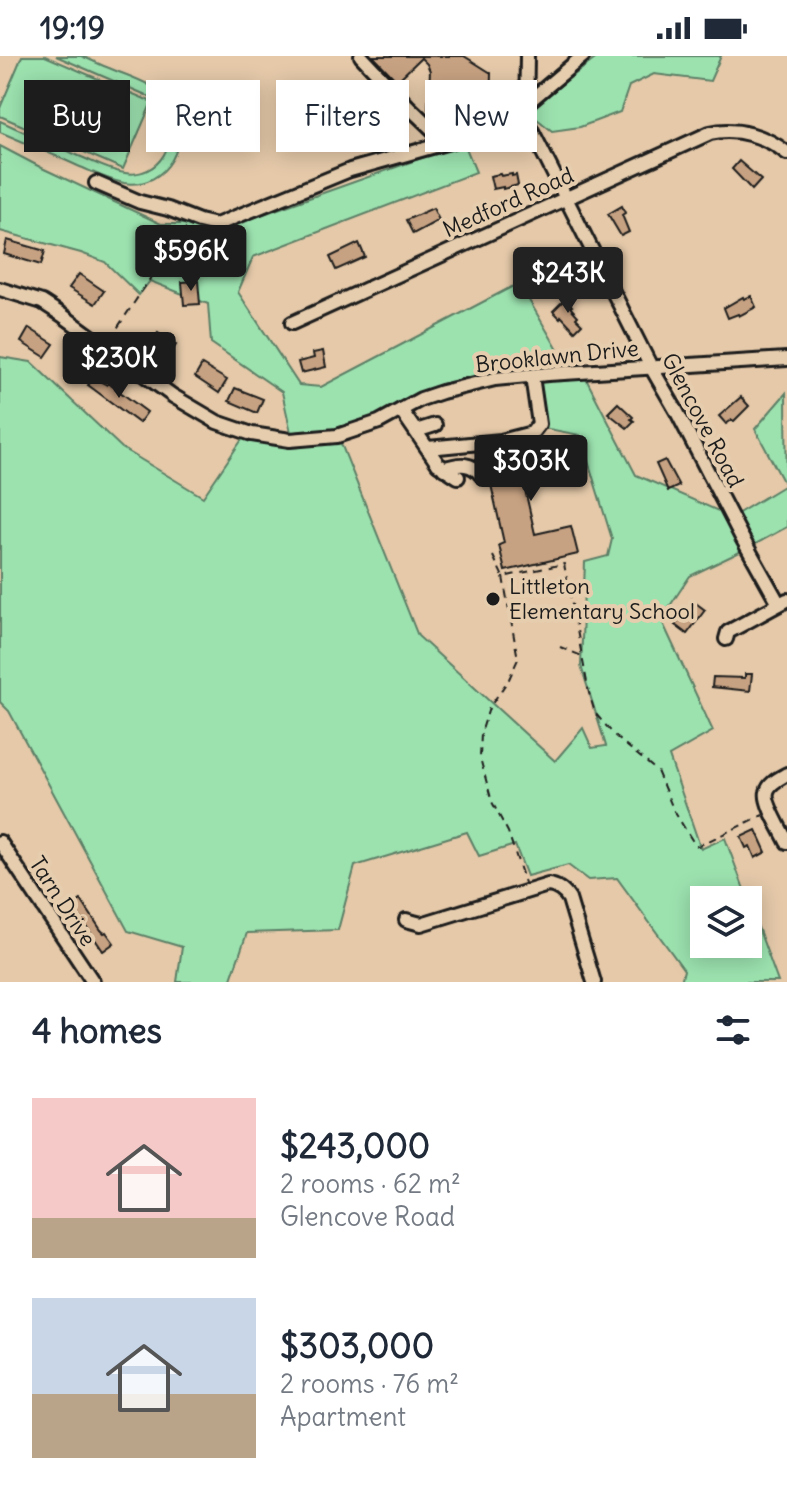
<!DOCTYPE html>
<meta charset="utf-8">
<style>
body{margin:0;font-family:Delius,sans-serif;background:#f6f6f7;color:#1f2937;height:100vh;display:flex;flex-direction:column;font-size:30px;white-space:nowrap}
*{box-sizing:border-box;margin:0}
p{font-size:26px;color:#747a83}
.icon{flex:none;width:44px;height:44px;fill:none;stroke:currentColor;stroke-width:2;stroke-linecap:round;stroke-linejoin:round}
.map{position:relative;height:926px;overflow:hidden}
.panel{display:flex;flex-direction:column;background:#fff;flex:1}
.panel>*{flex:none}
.top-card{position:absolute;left:24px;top:24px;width:740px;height:72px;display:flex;gap:16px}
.buttons{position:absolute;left:690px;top:830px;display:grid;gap:16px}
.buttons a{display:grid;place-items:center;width:72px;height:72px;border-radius:0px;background:#fff;box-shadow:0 4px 20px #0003;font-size:40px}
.price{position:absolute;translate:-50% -68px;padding:0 18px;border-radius:8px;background:#1c1c1c;color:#fff;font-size:26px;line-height:52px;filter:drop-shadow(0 2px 4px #0008)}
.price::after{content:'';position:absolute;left:50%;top:48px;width:24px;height:18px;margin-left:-12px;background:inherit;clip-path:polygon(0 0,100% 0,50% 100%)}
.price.active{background:#222;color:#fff}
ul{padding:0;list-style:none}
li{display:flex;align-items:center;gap:24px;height:200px;padding:0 32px}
li span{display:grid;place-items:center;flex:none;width:224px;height:160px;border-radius:0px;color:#555}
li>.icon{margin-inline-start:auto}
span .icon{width:96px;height:96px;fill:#fffc;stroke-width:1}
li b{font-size:34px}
h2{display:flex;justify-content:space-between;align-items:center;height:96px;padding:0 32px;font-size:34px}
.pill{padding:0 28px;border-radius:0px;background:#fff;box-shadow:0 4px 20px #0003;font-size:28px;line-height:72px}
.pill.active{background:#1c1c1c;color:#fff}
.status{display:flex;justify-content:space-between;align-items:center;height:56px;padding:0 40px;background:#fff;direction:ltr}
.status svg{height:22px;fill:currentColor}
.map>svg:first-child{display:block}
.green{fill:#9ce2af;stroke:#5c7f66;stroke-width:2;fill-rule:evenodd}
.building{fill:#c7a282;stroke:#1c1c1c;stroke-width:2}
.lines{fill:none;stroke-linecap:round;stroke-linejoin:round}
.minor-casing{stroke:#1c1c1c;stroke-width:18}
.path{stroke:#1c1c1c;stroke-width:2;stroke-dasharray:8 6;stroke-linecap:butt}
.minor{stroke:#e6cdae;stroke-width:12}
.poi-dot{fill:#1c1c1c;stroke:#e6cdae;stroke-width:3}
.labels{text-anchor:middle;stroke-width:8;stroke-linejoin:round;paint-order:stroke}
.street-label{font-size:22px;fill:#1c1c1c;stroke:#e6cdae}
.poi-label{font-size:22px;fill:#1c1c1c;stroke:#e6cdae;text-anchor:start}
</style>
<div class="status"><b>19:19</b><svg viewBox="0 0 49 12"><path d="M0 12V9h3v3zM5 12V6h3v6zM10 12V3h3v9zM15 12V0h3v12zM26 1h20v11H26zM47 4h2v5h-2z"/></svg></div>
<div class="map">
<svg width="787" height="926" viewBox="0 0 787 926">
<rect width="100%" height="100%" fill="#e5c9a9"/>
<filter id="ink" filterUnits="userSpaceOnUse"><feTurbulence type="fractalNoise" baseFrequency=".0125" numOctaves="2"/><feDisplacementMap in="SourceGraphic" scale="16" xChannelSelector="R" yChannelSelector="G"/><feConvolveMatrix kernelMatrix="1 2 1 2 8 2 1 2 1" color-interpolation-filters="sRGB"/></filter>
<g filter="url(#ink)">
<g class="green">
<polygon points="22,0 45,0 152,46 123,113 0,60 0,52"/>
<path d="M56,0C64,0 73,0 81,0C90,3 100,9 109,12C130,21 158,28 171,48C194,83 167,134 124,127C108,124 93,116 78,110C52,98 26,87 0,76V65C26,77 53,88 79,100C94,106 109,115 125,117C159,123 181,84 164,55C160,48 154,44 146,39Z"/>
<polygon points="599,0 721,0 710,25 654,18 629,30 620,56 580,71 552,75 527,55"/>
<path d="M464,87L476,116L253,201L238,236L299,329L321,331L519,227L572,318L583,317L636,419L732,461L785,429L755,373L786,337L787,471L748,492L690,520L661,563L713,675L669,700L701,793L725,782L748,844H704V888H748V844L778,926H681L684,914L617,822L588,824L568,809L527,820L515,789L479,800L467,776L355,810L338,874L247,877L230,926H177L182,891L128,875L9,655L0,646V301L31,306L122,392L203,441L247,376L292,381L282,336L211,287L208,248L150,225L139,239L105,206L81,197L0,175V90L42,112L161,168H193L210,177ZM531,322L538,371L580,379L612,483L608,500L585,506L581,610L606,690L592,692L583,672L555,705L418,580L338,380L459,329Z"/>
</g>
<g class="building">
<polygon points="373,0 464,0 491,17 490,53 458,72 428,53 430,15 427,8 421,2 397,25"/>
<polygon points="739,105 761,124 752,134 732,113"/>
<polygon points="500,118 501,120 512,118 512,120 516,119 518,129 503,133 503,131 493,133 490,120"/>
<polygon points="622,150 625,157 622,159 629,176 621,180 608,158"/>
<polygon points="433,152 439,164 413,178 406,164"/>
<polygon points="7,184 45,195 41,209 4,198"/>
<polygon points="359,187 365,201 336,214 330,201"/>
<polygon points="79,218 104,235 95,248 69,232"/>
<polygon points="198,225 200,248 184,249 182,226"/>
<polygon points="751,240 756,251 739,260 738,258 728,262 724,252 743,241 744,243"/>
<polygon points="565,243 572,250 570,251 578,260 576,262 582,268 575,275 561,260 560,262 553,255"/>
<polygon points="29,272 54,288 45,301 21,286"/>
<polygon points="158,277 176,289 169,300 161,295 160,297 149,290"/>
<polygon points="323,295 326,311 301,317 298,306 314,302 313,297"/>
<polygon points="202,309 227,324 219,337 195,321"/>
<polygon points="94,322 107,329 108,327 147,356 139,367 92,332 88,329"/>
<polygon points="235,332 263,343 257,357 229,345"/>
<polygon points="741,341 749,350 734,365 732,364 726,368 719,360"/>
<polygon points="618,347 633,361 631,363 634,365 627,372 608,357"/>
<polygon points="576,380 583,411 523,425 535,478 571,470 578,498 505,515 499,489 504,487 490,424 491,418 487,408 506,404 505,400 523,396 522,392"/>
<polygon points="665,404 679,430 668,435 656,408"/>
<polygon points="693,545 705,554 687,578 675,569"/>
<polygon points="745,618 752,618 750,635 712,631 713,621 745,622"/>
<polygon points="756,774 766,796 755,802 750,790 746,792 741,781"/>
<polygon points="81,844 101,874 104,877 106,876 114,887 103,895 76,855 73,850"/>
</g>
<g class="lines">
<g class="minor-casing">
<g id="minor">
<polyline points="361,0 408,50 433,74 443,82 453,83"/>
<polyline points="527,0 526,63 651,311 677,356 741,480 779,548"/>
<polyline points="96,127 140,146 168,153 199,165 216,169 350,114 460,83 513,59 583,0"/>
<polyline points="0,233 42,246 62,259 173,340 217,366 252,378 290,384 337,380 379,366 421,343 442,336 495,323 548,318 787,303"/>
<path d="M292,267L710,77C737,71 766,80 787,97"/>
<polyline points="401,354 438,408 458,421"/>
<polyline points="416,375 435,369"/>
<polyline points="428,392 501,385 532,377 539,368 532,320"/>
<path d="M444,413C459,407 472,406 482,420"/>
<polyline points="726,583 728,576 787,544"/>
<path d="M787,718C780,722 769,727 767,736C764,747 782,775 787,786"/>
<polyline points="0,786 93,926"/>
<path d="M406,864L421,868L548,829C558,830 564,835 569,843L594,926"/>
</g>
</g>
<g class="path">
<polyline points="110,283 175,185 188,170"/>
<polyline points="493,500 503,521 564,508 582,600"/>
<polyline points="503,521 518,603 509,623 489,652 481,677 480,702 492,746 508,776 525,827"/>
<polyline points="560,591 582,600 589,637 595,657 615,680 657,715 674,755 695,789 698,790 763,759"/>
</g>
<use href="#minor" class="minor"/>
</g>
</g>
<circle class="poi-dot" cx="493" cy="543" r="8"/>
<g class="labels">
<g class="street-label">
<text transform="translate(508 146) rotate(-24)" y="8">Medford Road</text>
<text transform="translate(557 300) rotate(-6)" y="8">Brooklawn Drive</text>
<text transform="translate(703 364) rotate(62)" y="8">Glencove Road</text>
<text transform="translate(63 845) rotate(57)" y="8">Tarn Drive</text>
</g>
<g class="poi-label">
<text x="509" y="538">Littleton<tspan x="509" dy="25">Elementary School</tspan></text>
</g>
</g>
</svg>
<div class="buttons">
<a><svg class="icon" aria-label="layers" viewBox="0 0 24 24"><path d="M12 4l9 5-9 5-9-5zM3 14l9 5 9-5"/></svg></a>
</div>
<b class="price" style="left:191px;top:237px">$596K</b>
<b class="price active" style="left:568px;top:259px">$243K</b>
<b class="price" style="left:119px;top:344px">$230K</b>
<b class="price" style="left:531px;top:447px">$303K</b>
<div class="top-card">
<a class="pill active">Buy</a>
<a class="pill">Rent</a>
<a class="pill">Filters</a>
<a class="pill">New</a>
</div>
</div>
<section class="panel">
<h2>4 homes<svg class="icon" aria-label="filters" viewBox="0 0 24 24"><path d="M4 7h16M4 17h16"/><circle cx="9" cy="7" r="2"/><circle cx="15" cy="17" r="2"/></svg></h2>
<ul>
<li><span style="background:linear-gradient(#f6c9c9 75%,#b9a48a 0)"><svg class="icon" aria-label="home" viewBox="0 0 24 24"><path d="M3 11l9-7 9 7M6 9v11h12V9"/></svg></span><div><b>$243,000</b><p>2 rooms · 62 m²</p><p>Glencove Road</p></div></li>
<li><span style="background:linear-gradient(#c9d6e8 60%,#b9a48a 0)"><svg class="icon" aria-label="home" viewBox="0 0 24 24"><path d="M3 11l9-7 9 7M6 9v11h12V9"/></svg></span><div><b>$303,000</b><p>2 rooms · 76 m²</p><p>Apartment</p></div></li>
</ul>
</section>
